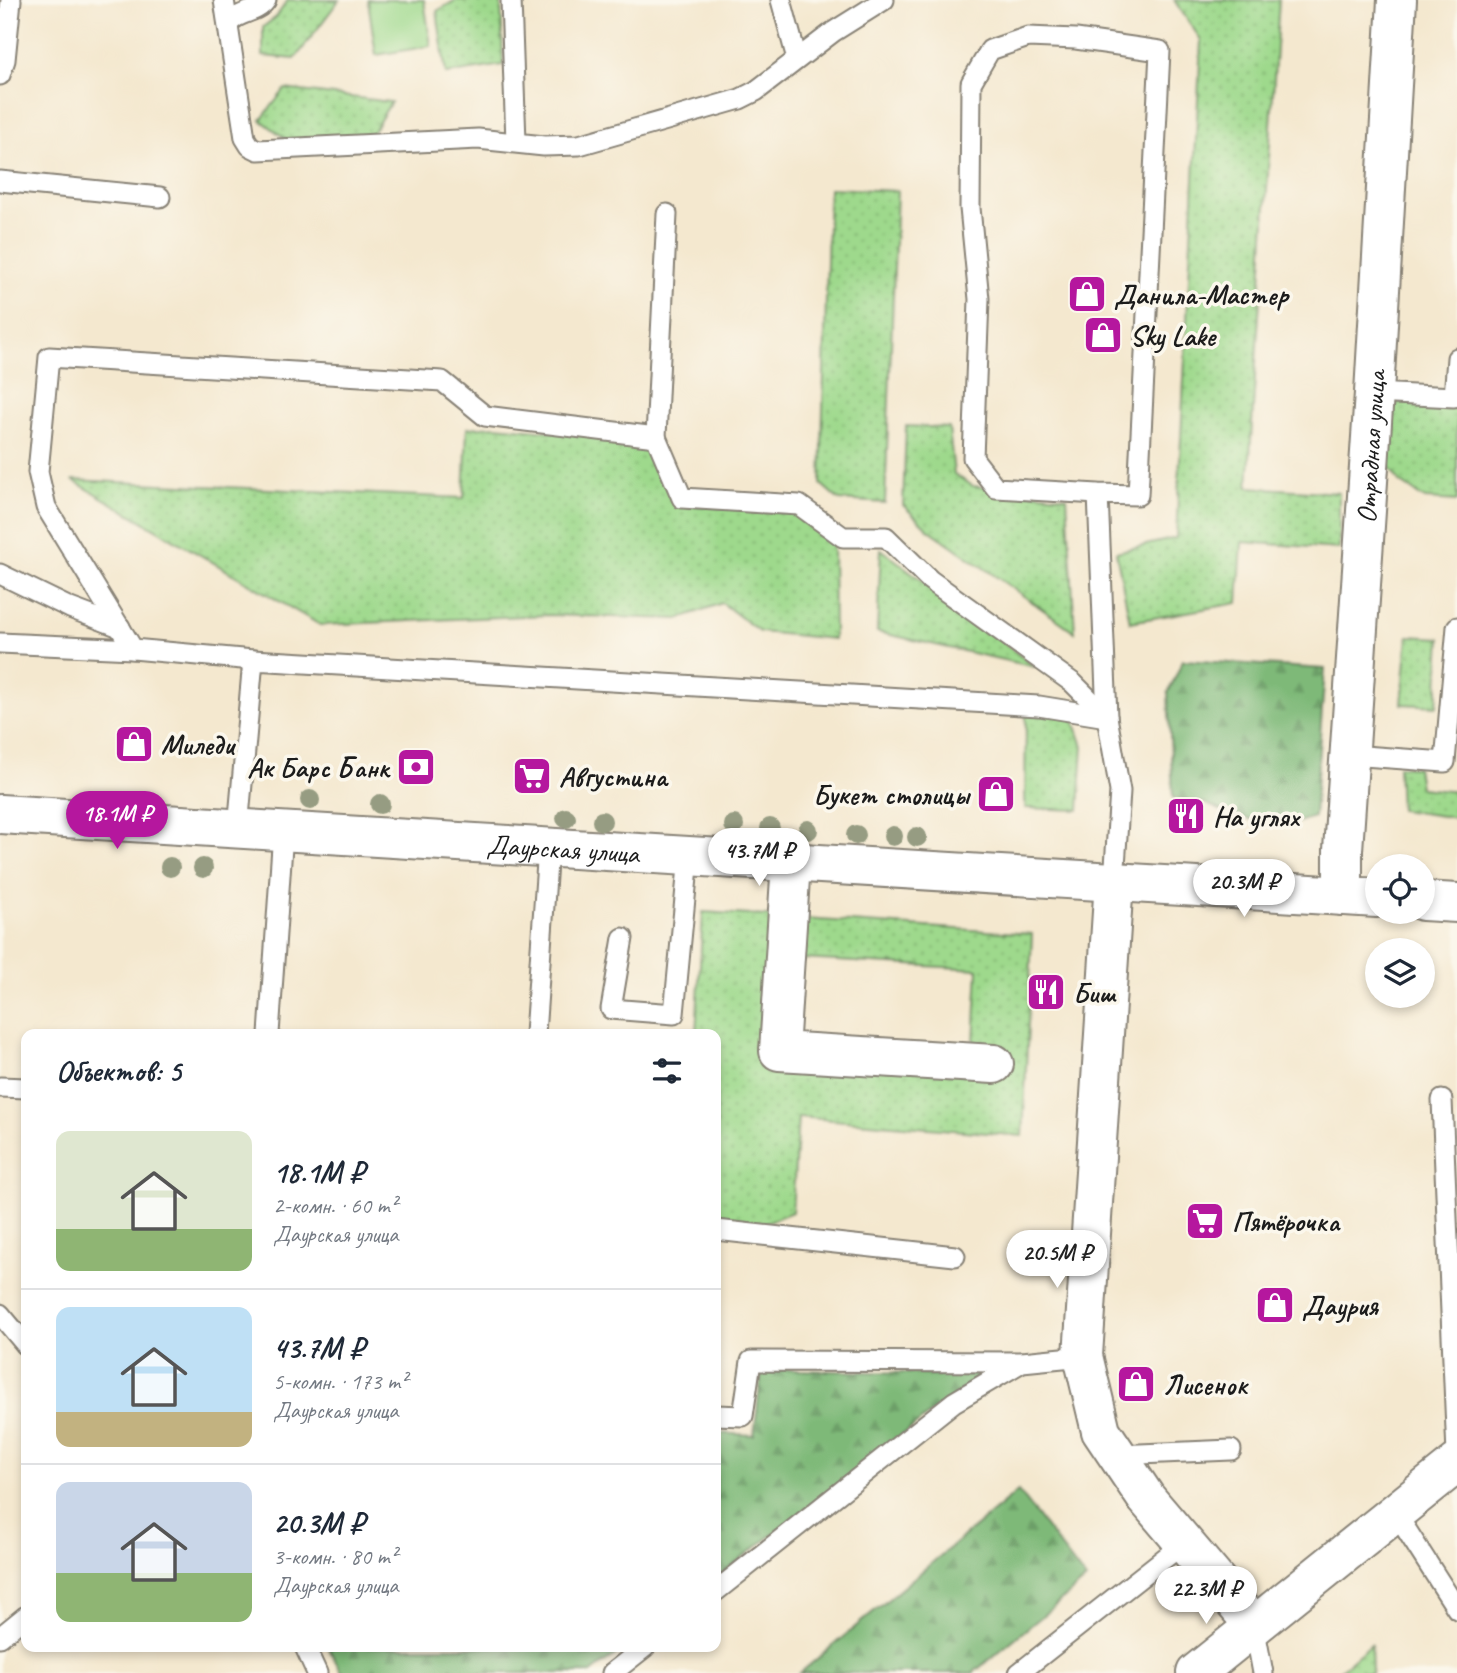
<!DOCTYPE html>
<html lang="ru">
<meta charset="utf-8">
<style>
body{margin:0;font-family:Caveat,sans-serif;background:#f2f2f3;color:#1f2937;height:100vh;display:flex;flex-direction:column;font-size:26px;white-space:nowrap}
*{box-sizing:border-box;margin:0}
p{font-size:23px;color:#747a83}
.icon{flex:none;width:38px;height:38px;fill:none;stroke:currentColor;stroke-width:2;stroke-linecap:round;stroke-linejoin:round}
.map{position:relative;flex:1;overflow:hidden}
.drawer{position:absolute;left:21px;top:1029px;width:700px;height:623px;display:flex;flex-direction:column;background:#fff;border-radius:14px;box-shadow:0 4px 10px #0003}
.drawer>*{flex:none}
.tools{position:absolute;left:1365px;top:854px;display:grid;gap:14px}
.tools a{display:grid;place-items:center;width:70px;height:70px;border-radius:50%;background:#fff;box-shadow:0 4px 10px #0003;font-size:35px}
.price{position:absolute;translate:-50% -60px;padding:0 16px;border-radius:24px;background:#fff;color:#222;font-size:23px;line-height:46px;filter:drop-shadow(0 2px 4px #0008)}
.price::after{content:'';position:absolute;left:50%;top:42px;width:21px;height:16px;margin-left:-10px;background:inherit;clip-path:polygon(0 0,100% 0,50% 100%)}
.price.active{background:#b5179e;color:#fff}
ul{padding:0;list-style:none}
li{display:flex;align-items:center;gap:21px;height:175px;padding:0 35px}
li+li{border-top:2px solid #e0e1e3}
li span{display:grid;place-items:center;flex:none;width:196px;height:140px;border-radius:14px;color:#555}
li>.icon{margin-inline-start:auto}
span .icon{width:84px;height:84px;fill:#fffc;stroke-width:1}
li b{font-size:30px}
h2{display:flex;justify-content:space-between;align-items:center;height:84px;padding:0 35px;font-size:30px}
.map>svg:first-child{display:block}
.green{fill:url(#green-dots);stroke:#5d7a54;stroke-width:2}
.forest{fill:url(#forest-firs);stroke:#4d6a4a;stroke-width:2}
.pitch{fill:#9ed98c;stroke:#5d7a54;stroke-width:2}
.lines{fill:none;stroke-linecap:round;stroke-linejoin:round}
.service-casing{stroke:#888276;stroke-width:23}
.minor-casing{stroke:#888276;stroke-width:42}
.tertiary-casing{stroke:#888276;stroke-width:42}
.service{stroke:#fff;stroke-width:19}
.minor{stroke:#fff;stroke-width:38}
.tertiary{stroke:#fff;stroke-width:38}
.tree{fill:#969c82}
.labels{text-anchor:middle;stroke-width:7;stroke-linejoin:round;paint-order:stroke}
.poi-label{font-size:28px;font-weight:bold;fill:#1c1c1c;stroke:#fbf7ec;text-anchor:start}
.street-label{font-size:28px;fill:#1c1c1c;stroke:#fbf7ec}
</style>
<div class="map">
<svg width="1457" height="1673" viewBox="0 0 1457 1673">
<defs>
<pattern id="green-dots" width="8" height="8" patternUnits="userSpaceOnUse" patternTransform="scale(1.75)"><rect width="8" height="8" fill="#9ed98c"/><path d="M2 2h.1M6 6h.1" fill="none" stroke="#88ba78" stroke-width="1.8" stroke-linecap="round"/></pattern>
<pattern id="forest-firs" width="22" height="20" patternUnits="userSpaceOnUse" patternTransform="scale(1.75)"><rect width="22" height="20" fill="#7eb978"/><path d="M5 1l3.5 6h-7zM16 11l3.5 6h-7z" fill="#6c9e67"/></pattern>
</defs>
<rect width="100%" height="100%" fill="#fbf7ec"/>
<filter id="ink" filterUnits="userSpaceOnUse"><feTurbulence type="fractalNoise" baseFrequency=".0143" numOctaves="2"/><feDisplacementMap in="SourceGraphic" scale="14" xChannelSelector="R" yChannelSelector="G"/><feConvolveMatrix kernelMatrix="1 2 1 2 8 2 1 2 1" color-interpolation-filters="sRGB"/></filter>
<filter id="wash" filterUnits="userSpaceOnUse"><feTurbulence type="fractalNoise" baseFrequency=".00686" numOctaves="4" result="noise"/><feDisplacementMap in="SourceGraphic" scale="28" xChannelSelector="R" yChannelSelector="G"/><feGaussianBlur stdDeviation="1.57" result="paint"/><feColorMatrix in="noise" values="0 0 0 0 0 0 0 0 0 0 0 0 0 0 0 0 0 1.4 0 .05"/><feComposite in="paint" operator="in"/></filter>
<g filter="url(#wash)">
<rect width="100%" height="100%" fill="#f4e8cf"/>
<g class="green">
<polygon points="288,0 339,0 295,59 263,56 263,27 276,17"/>
<polygon points="456,0 501,0 503,65 446,74 437,11"/>
<polygon points="1174,0 1279,0 1248,487 1339,493 1339,549 1242,542 1238,603 1130,622 1116,552 1176,538 1201,40"/>
<polygon points="285,89 391,102 369,138 290,142 261,120"/>
<polygon points="829,188 897,191 885,503 839,500 821,484"/>
<polygon points="1457,401 1457,501 1425,499 1400,482 1384,461 1386,403"/>
<polygon points="496,426 598,436 651,446 677,504 796,513 833,544 834,639 760,632 722,603 678,619 548,615 320,625 72,480 464,498 467,428"/>
<polygon points="906,426 949,428 954,474 973,486 1067,497 1075,632 928,529 903,505"/>
<polygon points="881,549 1035,667 877,632"/>
<polygon points="1408,636 1441,638 1437,706 1402,704"/>
<polygon points="1026,710 1072,715 1083,746 1079,810 1025,808"/>
<polygon points="1398,766 1417,767 1420,788 1457,792 1457,818 1400,810"/>
<polygon points="703,912 781,917 773,1054 1004,1057 974,1042 978,969 802,959 805,919 1032,934 1023,1136 798,1117 792,1212 762,1224 716,1213 716,1034 696,1034"/>
<polygon points="1371,1644 1372,1673 1337,1673"/>
</g>
<g class="forest">
<polygon points="1183,660 1325,669 1314,817 1283,827 1234,816 1204,803 1173,798 1168,693"/>
<polygon points="762,1369 981,1375 716,1578 716,1433 754,1435"/>
<polygon points="1018,1491 1086,1580 973,1673 800,1673"/>
<polygon points="328,1647 626,1647 591,1673 342,1673"/>
</g>
<polygon class="pitch" points="368,0 424,0 431,46 376,55"/>
</g>
<g filter="url(#ink)">
<g class="lines">
<g class="service-casing">
<g id="service">
<polyline points="224,0 245,138 250,146 258,150 478,139 544,146 579,145 740,99 756,91 833,32 884,0"/>
<polyline points="511,0 516,142"/>
<polyline points="781,0 797,59"/>
<path d="M228,25C238,10 256,15 266,0"/>
<polyline points="0,75 5,60 11,0"/>
<polyline points="0,181 160,197"/>
<polyline points="1374,393 1454,397 1457,358"/>
<polyline points="656,437 667,214"/>
<polyline points="1098,494 996,488 973,458 979,299 970,208 971,83 990,50 1028,37 1076,39 1160,51 1138,495 1098,494 1107,717"/>
<polyline points="0,574 70,608 120,627"/>
<polyline points="0,643 133,649"/>
<polyline points="253,660 133,649 46,507 38,472 49,357 442,381 485,416 656,437 682,498 799,505 843,537 886,537 930,580 1073,683 1107,717"/>
<polyline points="1350,755 1445,762 1457,627"/>
<polyline points="238,829 253,660 1039,706 1107,717 1120,791 1114,881"/>
<polyline points="623,938 611,1009 674,1014 689,856"/>
<polyline points="269,1034 283,832"/>
<polyline points="535,1034 548,848"/>
<polyline points="0,1087 26,1088"/>
<polyline points="1442,1100 1457,1454"/>
<polyline points="716,1230 955,1256"/>
<polyline points="0,1314 26,1345"/>
<polyline points="716,1415 743,1416 751,1361 1021,1362"/>
<polyline points="1117,1455 1231,1450"/>
<polyline points="1395,1512 1457,1609"/>
<polyline points="716,1591 954,1402 1022,1362 1083,1356"/>
<polyline points="1254,1625 1263,1673"/>
<polyline points="0,1637 26,1616"/>
<polyline points="305,1647 317,1673"/>
<polyline points="612,1673 645,1647"/>
<polyline points="1019,1673 1184,1543"/>
</g>
</g>
<g class="minor-casing">
<g id="minor">
<polyline points="791,862 779,1051 994,1064"/>
<polyline points="1114,881 1083,1356 1101,1431 1146,1498 1254,1625"/>
<path id="s1" d="M1343,896V850L1374,393L1397,0"/>
<polyline points="1196,1673 1457,1463"/>
</g>
</g>
<g class="tertiary-casing">
<g id="tertiary">
<path id="s2" d="M0,814L1377,898"/>
<polyline points="1423,901 1457,903"/>
</g>
</g>
<use href="#service" class="service"/>
<use href="#minor" class="minor"/>
<use href="#tertiary" class="tertiary"/>
</g>
<g class="tree">
<circle cx="310" cy="800" r="10"/>
<circle cx="380" cy="804" r="10"/>
<circle cx="566" cy="818" r="10"/>
<circle cx="602" cy="821" r="10"/>
<circle cx="734" cy="825" r="10"/>
<circle cx="770" cy="828" r="10"/>
<circle cx="808" cy="830" r="10"/>
<circle cx="856" cy="835" r="10"/>
<circle cx="893" cy="836" r="10"/>
<circle cx="917" cy="837" r="10"/>
<circle cx="170" cy="867" r="10"/>
<circle cx="203" cy="868" r="10"/>
</g>
</g>
<defs>
<g id="shop-square" transform="scale(2.0125)"><rect x="-9" y="-9" width="18" height="18" rx="4" fill="#b5179e" stroke="#fbf7ec"/><path d="M-5-2.5h2.3a2.7 3.5 0 0 1 5.4 0H5L5.5 6h-11ZM-1.5-2.5h3a1.5 2.3 0 0 0-3 0Z" fill="#fff"/></g>
<g id="bank-square" transform="scale(2.0125)"><rect x="-9" y="-9" width="18" height="18" rx="4" fill="#b5179e" stroke="#fbf7ec"/><path d="M-6-4H6V4H-6ZM0-2.3a2.3 2.3 0 1 0 0 4.6a2.3 2.3 0 1 0 0-4.6Z" fill="#fff"/></g>
<g id="supermarket-square" transform="scale(2.0125)"><rect x="-9" y="-9" width="18" height="18" rx="4" fill="#b5179e" stroke="#fbf7ec"/><path d="M-6-5.5h2.5l.6 2H6L4.5 2H-2.5L-4.4-4H-6ZM-1.5 3.2a1.3 1.3 0 1 0 .1 0ZM3 3.2a1.3 1.3 0 1 0 .1 0Z" fill="#fff"/></g>
<g id="restaurant-square" transform="scale(2.0125)"><rect x="-9" y="-9" width="18" height="18" rx="4" fill="#b5179e" stroke="#fbf7ec"/><path d="M-5-6h1v4h1v-4h1v4h1v-4h1v5L-1.5 .5V6h-2V.5L-5-1ZM5-6V6H3V1.5H1.5Q1.5-4 5-6Z" fill="#fff"/></g>
</defs>
<g fill-rule="evenodd">
<use href="#shop-square" x="1087" y="294"/>
<use href="#shop-square" x="1103" y="335"/>
<use href="#shop-square" x="134" y="744"/>
<use href="#bank-square" x="416" y="767"/>
<use href="#supermarket-square" x="532" y="776"/>
<use href="#shop-square" x="996" y="794"/>
<use href="#restaurant-square" x="1186" y="816"/>
<use href="#restaurant-square" x="1046" y="992"/>
<use href="#supermarket-square" x="1205" y="1221"/>
<use href="#shop-square" x="1275" y="1305"/>
<use href="#shop-square" x="1136" y="1384"/>
</g>
<g class="labels">
<g class="poi-label">
<text x="1114" y="304">Данила-Мастер</text>
<text x="1130" y="345">Sky Lake</text>
<text x="161" y="754">Миледи</text>
<text x="389" y="777" text-anchor="end">Ак Барс Банк</text>
<text x="559" y="786">Августина</text>
<text x="969" y="804" text-anchor="end">Букет столицы</text>
<text x="1213" y="826">На углях</text>
<text x="1073" y="1002">Биш</text>
<text x="1232" y="1231">Пятёрочка</text>
<text x="1302" y="1315">Даурия</text>
<text x="1163" y="1394">Лисенок</text>
</g>
<g class="street-label">
<text dy="10" stroke="none"><textPath href="#s1" startOffset="450">Отрадная улица</textPath></text>
<text dy="10" stroke="none"><textPath href="#s2" startOffset="564">Даурская улица</textPath></text>
</g>
</g>
</svg>
<div class="tools">
<a><svg class="icon" aria-label="locate" viewBox="0 0 24 24"><circle cx="12" cy="12" r="6"/><path d="M12 2v4M12 18v4M2 12h4M18 12h4"/></svg></a>
<a><svg class="icon" aria-label="layers" viewBox="0 0 24 24"><path d="M12 4l9 5-9 5-9-5zM3 14l9 5 9-5"/></svg></a>
</div>
<b class="price active" style="left:117px;top:851px">18.1M ₽</b>
<b class="price" style="left:759px;top:888px">43.7M ₽</b>
<b class="price" style="left:1244px;top:919px">20.3M ₽</b>
<b class="price" style="left:1057px;top:1290px">20.5M ₽</b>
<b class="price" style="left:1206px;top:1626px">22.3M ₽</b>
<section class="drawer">
<h2>Объектов: 5<svg class="icon" aria-label="filters" viewBox="0 0 24 24"><path d="M4 7h16M4 17h16"/><circle cx="9" cy="7" r="2"/><circle cx="15" cy="17" r="2"/></svg></h2>
<ul>
<li><span style="background:linear-gradient(#dfe7d0 70%,#8fb573 0)"><svg class="icon" aria-label="home" viewBox="0 0 24 24"><path d="M3 11l9-7 9 7M6 9v11h12V9"/></svg></span><div><b>18.1M ₽</b><p>2-комн. · 60 m²</p><p>Даурская улица</p></div></li>
<li><span style="background:linear-gradient(#bfe0f5 75%,#c2b280 0)"><svg class="icon" aria-label="home" viewBox="0 0 24 24"><path d="M3 11l9-7 9 7M6 9v11h12V9"/></svg></span><div><b>43.7M ₽</b><p>5-комн. · 173 m²</p><p>Даурская улица</p></div></li>
<li><span style="background:linear-gradient(#c9d6e8 65%,#8fb573 0)"><svg class="icon" aria-label="home" viewBox="0 0 24 24"><path d="M3 11l9-7 9 7M6 9v11h12V9"/></svg></span><div><b>20.3M ₽</b><p>3-комн. · 80 m²</p><p>Даурская улица</p></div></li>
</ul>
</section>
</div>
